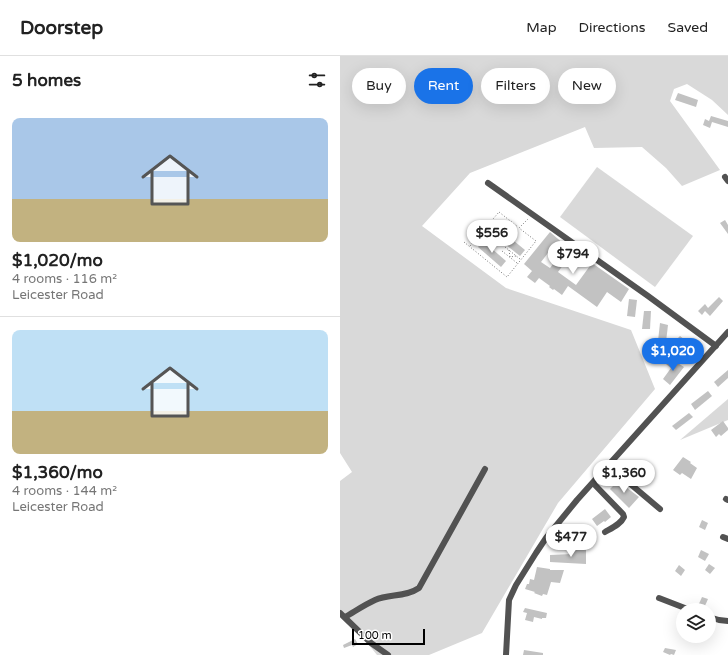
<!DOCTYPE html>
<meta charset="utf-8">
<style>
body{margin:0;font-family:"Varela Round",sans-serif;background:#f2f2f2;color:#222;height:100vh;display:flex;flex-direction:column;font-size:15px;white-space:nowrap}
*{box-sizing:border-box;margin:0}
p{font-size:13px;color:#767676}
.icon{flex:none;width:22px;height:22px;fill:none;stroke:currentColor;stroke-width:2;stroke-linecap:round;stroke-linejoin:round}
.map{position:relative;flex:1;overflow:hidden}
.details{display:flex;flex-direction:column;background:#fff;width:340px}
.details>*{flex:none}
.banner{position:absolute;left:12px;top:12px;width:316px;height:36px;display:flex;gap:8px}
.controls{position:absolute;left:336px;top:547px;display:grid;gap:8px}
.controls a{display:grid;place-items:center;width:40px;height:40px;border-radius:50%;background:#fff;box-shadow:0 4px 16px #0002;font-size:20px}
.scale{position:absolute;left:12px;bottom:10px;width:73px;box-sizing:border-box;padding-left:4px;border:2px solid #000;border-top:0;font-size:11px;line-height:14px;white-space:nowrap;color:#000;-webkit-text-stroke:3px #fff;paint-order:stroke}
.price{position:absolute;translate:-50% -34px;padding:0 9px;border-radius:14px;background:#fff;color:#222;font-size:13px;line-height:26px;filter:drop-shadow(0 1px 2px #0008)}
.price::after{content:'';position:absolute;left:50%;top:24px;width:12px;height:9px;margin-left:-6px;background:inherit;clip-path:polygon(0 0,100% 0,50% 100%)}
.price.on{background:#1a73e8;color:#fff}
ul{padding:0;list-style:none}
li{display:grid;align-content:center;gap:8px;height:212px;padding:0 12px}
li+li{border-top:1px solid #e0e0e0}
li span{display:grid;place-items:center;height:124px;border-radius:8px;color:#555}
li>.icon{margin-inline-start:auto}
span .icon{width:72px;height:72px;fill:#fffc;stroke-width:1}
li b{font-size:17px}
h2{display:flex;justify-content:space-between;align-items:center;height:48px;padding:0 12px;font-size:17px}
.pill{padding:0 14px;border-radius:18px;background:#fff;box-shadow:0 4px 16px #0002;font-size:14px;line-height:36px}
.pill.on{background:#1a73e8;color:#fff}
header{display:flex;align-items:center;gap:24px;box-sizing:border-box;height:56px;padding:0 20px;background:#fff;border-bottom:1px solid #e0e0e0}
header strong{font-size:19px}
nav{display:flex;gap:22px;margin-inline-start:auto;font-size:14px}
main{display:flex;flex:1;min-height:0}
.map>svg:first-child{display:block}
.green{fill:#d9d9d9}
.building{fill:#c2c2c2}
.lines{fill:none;stroke-linecap:round;stroke-linejoin:round}
.path{stroke:#747474;stroke-width:1;stroke-dasharray:1 2;stroke-linecap:butt}
.minor{stroke:#525252;stroke-width:6}
</style>
<header>
<strong>Doorstep</strong>
<nav><a>Map</a><a>Directions</a><a>Saved</a></nav>
</header>
<main>
<section class="details">
<h2>5 homes<svg class="icon" aria-label="filters" viewBox="0 0 24 24"><path d="M4 7h16M4 17h16"/><circle cx="9" cy="7" r="2"/><circle cx="15" cy="17" r="2"/></svg></h2>
<ul>
<li><span style="background:linear-gradient(#a9c7e8 65%,#c2b280 0)"><svg class="icon" aria-label="home" viewBox="0 0 24 24"><path d="M3 11l9-7 9 7M6 9v11h12V9"/></svg></span><div><b>$1,020/mo</b><p>4 rooms · 116 m²</p><p>Leicester Road</p></div></li>
<li><span style="background:linear-gradient(#bfe0f5 65%,#c2b280 0)"><svg class="icon" aria-label="home" viewBox="0 0 24 24"><path d="M3 11l9-7 9 7M6 9v11h12V9"/></svg></span><div><b>$1,360/mo</b><p>4 rooms · 144 m²</p><p>Leicester Road</p></div></li>
</ul>
</section>
<div class="map">
<svg width="388" height="599" viewBox="0 0 388 599">
<rect width="100%" height="100%" fill="#fff"/>
<g class="green">
<polygon points="0,0 388,0 388,59 372,44 347,28 334,33 330,45 380,114 342,130 326,112 302,91 254,92 245,71 130,117 82,170 166,232 291,274 315,333 218,447 142,577 89,599 37,599 0,553 0,425 12,416 0,397"/>
<polygon points="257,111 353,180 315,231 220,161"/>
<polygon points="388,343 388,364 340,384"/>
</g>
<g class="building">
<polygon points="338,37 358,44 356,51 335,44"/>
<polygon points="371,60 388,65 388,71 372,66 370,72 363,69 365,63 369,65"/>
<polygon points="385,164 388,169 388,178 380,167"/>
<polygon points="152,167 185,194 180,200 146,173"/>
<polygon points="210,176 225,189 222,193 215,188 201,206 210,212 225,192 232,197 218,216 236,229 252,207 289,233 281,246 267,236 257,251 228,230 222,239 214,233 213,234 209,231 210,230 199,222 195,227 187,221 192,215 184,208"/>
<polygon points="143,185 166,205 161,211 138,191"/>
<polygon points="379,241 383,245 370,260 365,255 362,259 358,255 365,248 368,252"/>
<polygon points="289,243 297,244 295,261 287,260"/>
<polygon points="304,255 311,255 310,273 302,273"/>
<polygon points="320,267 328,269 326,286 318,285"/>
<polygon points="340,280 345,284 336,294 331,289"/>
<polygon points="328,305 334,309 336,306 344,311 330,329 323,323 331,312 326,308"/>
<polygon points="388,314 388,322 378,331 374,326"/>
<polygon points="368,335 372,340 355,354 351,348"/>
<polygon points="349,357 353,361 336,374 332,370"/>
<polygon points="383,365 388,372 388,374 381,380 379,378 376,381 371,374"/>
<polygon points="343,401 351,406 350,407 357,412 351,423 342,417 340,419 333,414"/>
<polygon points="278,425 299,441 289,452 270,433"/>
<polygon points="265,453 271,461 265,466 264,465 257,470 252,463"/>
<polygon points="362,464 368,467 365,474 359,471"/>
<polygon points="232,494 246,494 246,508 210,506 210,499 232,498"/>
<polygon points="361,494 369,498 365,505 358,501"/>
<polygon points="369,508 375,512 370,518 365,514"/>
<polygon points="339,509 345,514 341,520 335,515"/>
<polygon points="197,511 210,513 210,514 224,514 220,527 211,526 207,539 203,538 202,540 194,537 195,536 185,533 187,528 189,528 190,523 194,524"/>
<polygon points="362,541 368,543 364,552 358,550"/>
<polygon points="185,552 207,557 206,562 202,562 202,563 194,561 193,566 185,564 187,557 183,556"/>
<polygon points="15,583 18,588 13,591 12,589 4,592 3,589"/>
<polygon points="325,592 336,594 334,599 331,598 330,599 323,596"/>
<polygon points="184,594 203,597 203,599 183,599"/>
</g>
<g class="lines">
<g class="path">
<polyline points="145,174 148,177 149,184 156,183 157,185"/>
<polyline points="148,177 155,183"/>
<polyline points="141,178 153,188"/>
<polyline points="124,186 167,221 196,185 179,172 188,163"/>
<polyline points="130,190 159,156 178,171"/>
<polyline points="165,191 180,203"/>
<polyline points="169,194 170,201 176,200"/>
<polyline points="162,195 177,207"/>
</g>
<g class="minor">
<polyline points="385,121 388,125"/>
<polyline points="148,127 308,240 376,290"/>
<polyline points="270,407 288,426 320,453"/>
<path d="M253,427L283,458L284,461C281,468 272,472 265,476"/>
<polyline points="386,443 388,444"/>
<polyline points="383,481 388,483"/>
<polyline points="319,542 350,554"/>
<polyline points="0,557 31,587 48,599"/>
<path d="M5,561C14,556 24,549 35,544C49,538 66,541 79,532L145,413"/>
<polyline points="369,561 379,564 388,565"/>
<polyline points="166,599 169,544 176,529 196,497 206,482 237,444 388,276"/>
</g>
</g>
</svg>
<div class="controls">
<a><svg class="icon" aria-label="layers" viewBox="0 0 24 24"><path d="M12 4l9 5-9 5-9-5zM3 14l9 5 9-5"/></svg></a>
</div>
<div class="scale">100 m</div>
<b class="price" style="left:152px;top:198px">$556</b>
<b class="price" style="left:233px;top:219px">$794</b>
<b class="price on" style="left:333px;top:316px">$1,020</b>
<b class="price" style="left:284px;top:438px">$1,360</b>
<b class="price" style="left:231px;top:502px">$477</b>
<div class="banner">
<a class="pill">Buy</a>
<a class="pill on">Rent</a>
<a class="pill">Filters</a>
<a class="pill">New</a>
</div>
</div>
</main>
